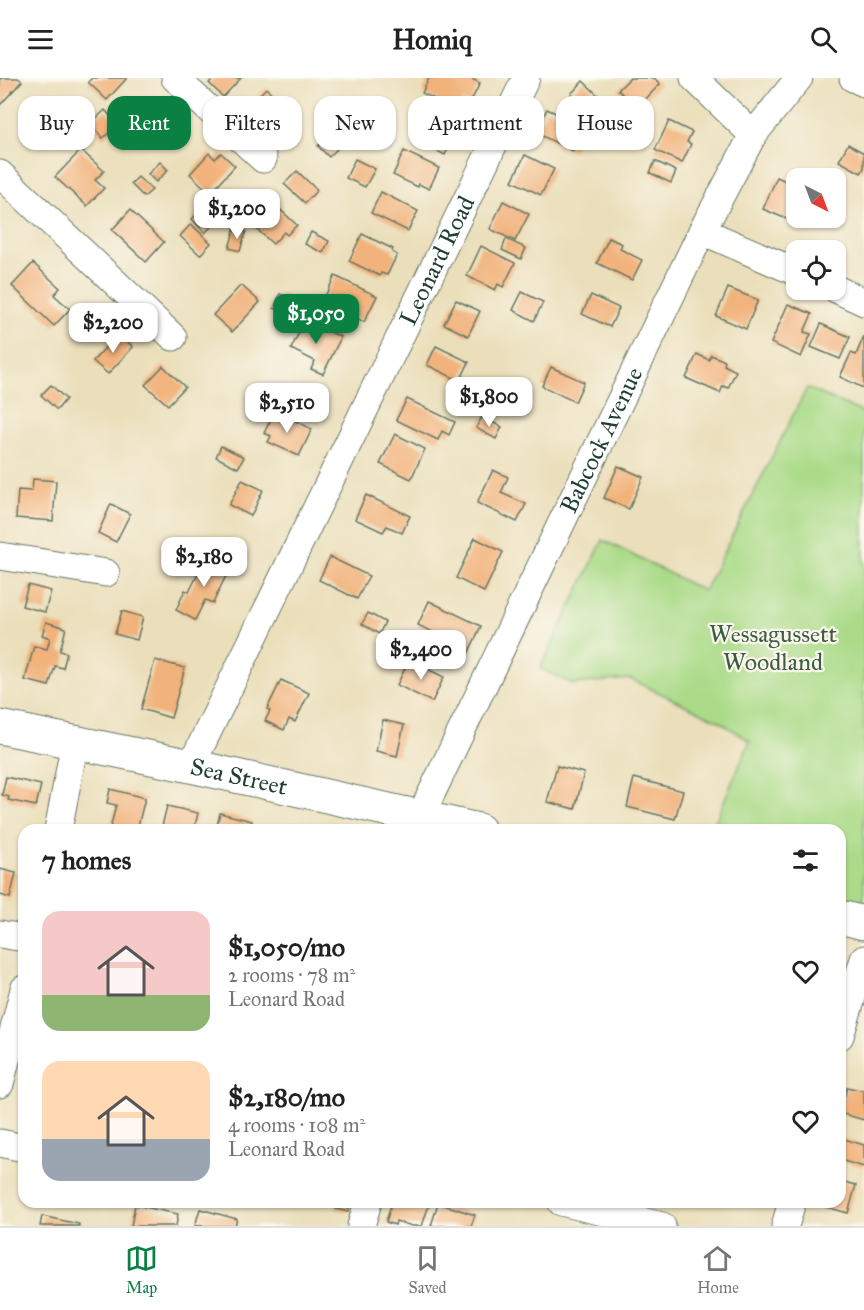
<!DOCTYPE html>
<meta charset="utf-8">
<style>
body{margin:0;font-family:"IM FELL Great Primer",serif;background:#f6f6f6;color:#222;height:100vh;display:flex;flex-direction:column;font-size:22px;white-space:nowrap}
*{box-sizing:border-box;margin:0}
p{font-size:20px;color:#767676}
.icon{flex:none;width:33px;height:33px;fill:none;stroke:currentColor;stroke-width:2;stroke-linecap:round;stroke-linejoin:round}
.map{position:relative;flex:1;overflow:hidden}
.details{position:absolute;left:18px;top:746px;width:828px;height:384px;display:flex;flex-direction:column;background:#fff;border-radius:18px;box-shadow:0 2px 4px #0004}
.details>*{flex:none}
.banner{position:absolute;left:18px;top:18px;width:828px;height:54px;display:flex;gap:12px}
.needle{width:39px;rotate:138deg}
.buttons{position:absolute;left:786px;top:90px;display:grid;gap:12px}
.buttons a{display:grid;place-items:center;width:60px;height:60px;border-radius:12px;background:#fff;box-shadow:0 2px 4px #0004;font-size:30px}
.price{position:absolute;translate:-50% -51px;padding:0 14px;border-radius:12px;background:#fff;color:#222;font-size:20px;line-height:39px;filter:drop-shadow(0 2px 3px #0008)}
.price::after{content:'';position:absolute;left:50%;top:36px;width:18px;height:14px;margin-left:-9px;background:inherit;clip-path:polygon(0 0,100% 0,50% 100%)}
.price.on{background:#0b8043;color:#fff}
ul{padding:0;list-style:none}
li{display:flex;align-items:center;gap:18px;height:150px;padding:0 24px}
li span{display:grid;place-items:center;flex:none;width:168px;height:120px;border-radius:18px;color:#555}
li>.icon{margin-inline-start:auto}
span .icon{width:72px;height:72px;fill:#fffc;stroke-width:1}
li b{font-size:26px}
h2{display:flex;justify-content:space-between;align-items:center;height:72px;padding:0 24px;font-size:26px}
.chip{padding:0 21px;border-radius:18px;background:#fff;box-shadow:0 2px 4px #0004;font-size:21px;line-height:54px}
.chip.on{background:#0b8043;color:#fff}
header{display:flex;justify-content:space-between;align-items:center;height:78px;padding:0 24px;background:#fff;font-size:27px;font-weight:700}
.menu{display:flex;justify-content:space-around;align-items:center;height:84px;border-top:2px solid #e0e0e0;background:#fff;font-size:16px;color:#767676}
.menu a{display:grid;justify-items:center;gap:3px}
.menu .on{color:#0b8043}
.map>svg:first-child{display:block}
.green{fill:#abdb89;stroke:#658c5e;stroke-width:1.5}
.building{fill:#f2b27b}
.lines{fill:none;stroke-linecap:round;stroke-linejoin:round}
.minor-casing{stroke:#667663;stroke-width:29}
.tertiary-casing{stroke:#667663;stroke-width:35}
.minor{stroke:#fff;stroke-width:27}
.tertiary{stroke:#fff;stroke-width:33}
.labels{text-anchor:middle;stroke-width:4.5;stroke-linejoin:round;paint-order:stroke}
.street-label{font-size:24px;fill:#1f3d34;stroke:#fbf7ec}
.park-label{font-size:24px;fill:#3b5d45;stroke:#fbf7ec}
</style>
<header><svg class="icon" aria-label="menu" viewBox="0 0 24 24"><path d="M4 6h16M4 12h16M4 18h16"/></svg>Homiq<svg class="icon" aria-label="search" viewBox="0 0 24 24"><circle cx="10" cy="10" r="6"/><path d="M15 15l6 6"/></svg></header>
<div class="map">
<svg width="864" height="1148" viewBox="0 0 864 1148">
<rect width="100%" height="100%" fill="#fbf7ec"/>
<filter id="ink" filterUnits="userSpaceOnUse"><feTurbulence type="fractalNoise" baseFrequency=".0167" numOctaves="2"/><feDisplacementMap in="SourceGraphic" scale="12" xChannelSelector="R" yChannelSelector="G"/><feConvolveMatrix kernelMatrix="1 2 1 2 8 2 1 2 1" color-interpolation-filters="sRGB"/></filter>
<filter id="wash" filterUnits="userSpaceOnUse"><feTurbulence type="fractalNoise" baseFrequency=".008" numOctaves="4" result="noise"/><feDisplacementMap in="SourceGraphic" scale="24" xChannelSelector="R" yChannelSelector="G"/><feGaussianBlur stdDeviation="1.35" result="paint"/><feColorMatrix in="noise" values="0 0 0 0 0 0 0 0 0 0 0 0 0 0 0 0 0 1.4 0 .05"/><feComposite in="paint" operator="in"/></filter>
<g filter="url(#wash)">
<rect width="100%" height="100%" fill="#ebdfbb"/>
<polygon class="green" points="807,310 864,335 864,824 840,818 840,752 712,751 750,663 719,643 630,601 573,606 540,591 603,462 704,513"/>
<g id="blocks">
<g class="building">
<polygon points="0,0 18,0 22,3 0,27"/>
<polygon points="92,0 127,0 107,22 88,4"/>
<polygon points="214,0 241,0 223,19 209,5"/>
<polygon points="429,0 470,0 480,5 470,25 462,22 457,32 422,15"/>
<polygon points="630,0 654,0 660,6 637,30 618,12"/>
<polygon points="583,3 605,24 593,37 571,16"/>
<polygon points="266,10 282,25 253,56 237,40"/>
<polygon points="166,23 185,41 159,67 141,50"/>
<polygon points="547,31 585,49 573,73 536,55"/>
<polygon points="105,32 118,47 103,60 90,46"/>
<polygon points="428,40 456,53 445,77 437,73 439,69 418,60"/>
<polygon points="669,43 692,54 687,64 691,66 682,85 655,72"/>
<polygon points="367,45 384,54 377,67 360,57"/>
<polygon points="337,50 347,61 329,79 318,68"/>
<polygon points="848,66 864,75 864,90 861,95 839,83"/>
<polygon points="81,72 104,93 95,102 104,110 87,128 55,99"/>
<polygon points="404,73 439,90 429,111 419,106 418,109 393,97"/>
<polygon points="209,75 215,81 221,75 235,88 210,115 190,96"/>
<polygon points="525,77 554,91 541,117 512,103"/>
<polygon points="355,81 375,91 365,109 346,100"/>
<polygon points="655,83 676,93 671,105 650,95"/>
<polygon points="160,84 168,92 156,104 148,96"/>
<polygon points="297,93 317,112 305,125 284,106"/>
<polygon points="138,99 152,112 144,119 131,106"/>
<polygon points="777,99 796,108 796,140 806,140 803,148 763,131"/>
<polygon points="381,114 418,133 408,153 371,135"/>
<polygon points="503,123 529,136 515,163 490,151"/>
<polygon points="273,125 297,147 287,157 284,154 273,166 252,147"/>
<polygon points="205,128 218,142 205,155 192,141"/>
<polygon points="130,132 164,164 146,184 112,152"/>
<polygon points="191,146 211,165 200,177 180,158"/>
<polygon points="235,150 246,153 240,173 229,170"/>
<polygon points="311,154 329,163 323,175 305,166"/>
<polygon points="362,156 393,171 392,174 397,177 387,197 381,195 380,198 349,183"/>
<polygon points="609,160 622,166 620,171 642,182 632,202 597,185"/>
<polygon points="506,161 526,170 521,181 502,172"/>
<polygon points="481,168 515,185 503,209 498,206 495,212 467,198"/>
<polygon points="33,185 60,210 54,217 70,231 54,248 12,208"/>
<polygon points="335,198 377,218 364,244 322,224"/>
<polygon points="241,207 260,224 232,254 213,237"/>
<polygon points="728,210 758,222 746,251 716,238"/>
<polygon points="522,214 543,224 534,243 513,232"/>
<polygon points="280,216 300,224 295,238 274,230"/>
<polygon points="591,217 619,230 610,249 582,236"/>
<polygon points="456,222 480,233 468,258 444,246"/>
<polygon points="788,226 812,236 804,254 811,256 801,279 771,265"/>
<polygon points="305,242 341,259 323,296 311,291 315,283 291,271"/>
<polygon points="821,246 850,259 840,281 811,269"/>
<polygon points="119,255 133,269 108,296 93,283"/>
<polygon points="864,258 864,308 863,310 840,299 851,275 856,277"/>
<polygon points="436,268 469,284 460,303 427,287"/>
<polygon points="697,276 709,282 711,277 725,283 724,287 736,293 728,310 723,308 720,315 686,300"/>
<polygon points="163,288 185,309 168,327 145,307"/>
<polygon points="551,289 584,304 575,324 542,308"/>
<polygon points="51,307 66,321 57,332 41,317"/>
<polygon points="407,321 455,344 449,357 442,353 438,362 396,342"/>
<polygon points="275,333 312,351 299,378 268,364 271,358 264,355"/>
<polygon points="482,339 502,349 496,361 476,350"/>
<polygon points="395,356 425,371 411,401 380,386"/>
<polygon points="221,368 244,379 238,390 216,379"/>
<polygon points="618,388 643,399 629,431 604,420"/>
<polygon points="493,392 508,399 501,415 526,426 517,444 477,425"/>
<polygon points="33,401 56,403 53,443 16,440 18,412 32,413"/>
<polygon points="242,402 263,412 251,438 229,427"/>
<polygon points="366,417 410,438 402,455 387,448 383,454 355,441"/>
<polygon points="111,426 130,436 116,464 98,455"/>
<polygon points="475,460 503,474 484,514 456,500"/>
<polygon points="207,478 230,489 213,525 205,522 195,542 176,532 185,512 189,514"/>
<polygon points="330,479 369,498 357,521 319,502"/>
<polygon points="28,507 51,513 45,534 22,528"/>
<polygon points="429,523 481,548 468,576 457,571 459,567 418,547"/>
<polygon points="122,533 143,539 137,562 115,556"/>
<polygon points="368,535 385,544 379,556 362,546"/>
<polygon points="46,544 66,550 60,573 67,575 63,590 55,588 49,608 25,602 34,568 47,571 50,560 42,557"/>
<polygon points="155,582 185,590 171,640 141,631"/>
<polygon points="409,582 444,599 432,624 397,607"/>
<polygon points="281,602 309,615 295,644 289,641 284,652 265,643 270,633 267,631"/>
<polygon points="383,642 404,647 397,678 376,673"/>
<polygon points="557,688 584,695 575,731 547,724"/>
<polygon points="6,699 41,707 36,728 8,722 9,719 2,717"/>
<polygon points="634,700 683,713 675,741 627,729"/>
<polygon points="110,711 145,720 137,752 110,751 116,727 107,725"/>
<polygon points="167,728 198,735 194,752 161,752"/>
<polygon points="220,735 252,743 250,752 216,752"/>
<polygon points="0,791 16,795 10,820 0,817"/>
<polygon points="847,1009 864,1013 864,1042 840,1035"/>
<polygon points="841,1060 864,1067 864,1089 840,1082"/>
<polygon points="840,1103 856,1107 848,1135 822,1128 823,1124 840,1124"/>
<polygon points="332,1124 350,1124 348,1134 336,1131 337,1126"/>
<polygon points="392,1124 430,1124 422,1148 412,1148 396,1143 395,1147 386,1144"/>
<polygon points="438,1125 475,1137 471,1148 431,1148"/>
<polygon points="135,1127 178,1136 176,1148 131,1148"/>
<polygon points="200,1131 237,1141 235,1148 195,1148"/>
<polygon points="42,1138 79,1146 79,1148 40,1148"/>
</g>
</g>
</g>
<g filter="url(#ink)">
<use href="#blocks" fill-opacity="0" stroke="#667663" stroke-width="1.5"/>
<g class="lines">
<g class="minor-casing">
<g id="minor">
<polyline points="175,0 263,81"/>
<polyline points="694,0 753,57"/>
<polyline points="853,0 864,5"/>
<polyline points="0,96 173,259"/>
<polyline points="702,153 796,194"/>
<polyline points="836,211 864,224"/>
<polyline points="0,478 106,495"/>
<path id="s1" d="M191,688L526,0"/>
<path id="s2" d="M421,737L702,153L753,57L799,0"/>
<polyline points="58,752 75,664"/>
<polyline points="0,856 24,860"/>
<polyline points="840,958 864,881"/>
<polyline points="0,1006 24,911"/>
<polyline points="0,1065 24,1070"/>
<polyline points="561,1124 662,1148"/>
<polyline points="361,1148 368,1124"/>
<polyline points="785,1148 792,1124"/>
</g>
</g>
<g class="tertiary-casing">
<g id="tertiary">
<path id="s3" d="M0,649L191,688L479,752"/>
<polyline points="840,839 864,845"/>
</g>
</g>
<use href="#minor" class="minor"/>
<use href="#tertiary" class="tertiary"/>
</g>
</g>
<g class="labels">
<g class="street-label">
<text dy="8" stroke="none"><textPath href="#s1" startOffset="562">Leonard Road</textPath></text>
<text dy="8" stroke="none"><textPath href="#s2" startOffset="416">Babcock Avenue</textPath></text>
<text dy="8" stroke="none"><textPath href="#s3" startOffset="244">Sea Street</textPath></text>
</g>
<g class="park-label">
<text x="773" y="564">Wessagussett<tspan x="773" dy="28">Woodland</tspan></text>
</g>
</g>
</svg>
<div class="buttons">
<a><svg class="needle" viewBox="-14 -14 28 28"><path d="M0-13l5 13h-10z" fill="#e53935"/><path d="M0 13l5-13h-10z" fill="#767676"/></svg></a>
<a><svg class="icon" aria-label="locate" viewBox="0 0 24 24"><circle cx="12" cy="12" r="6"/><path d="M12 2v4M12 18v4M2 12h4M18 12h4"/></svg></a>
</div>
<b class="price" style="left:237px;top:162px">$1,200</b>
<b class="price on" style="left:316px;top:267px">$1,050</b>
<b class="price" style="left:113px;top:276px">$2,200</b>
<b class="price" style="left:489px;top:350px">$1,800</b>
<b class="price" style="left:287px;top:356px">$2,510</b>
<b class="price" style="left:204px;top:510px">$2,180</b>
<b class="price" style="left:421px;top:603px">$2,400</b>
<div class="banner">
<a class="chip">Buy</a>
<a class="chip on">Rent</a>
<a class="chip">Filters</a>
<a class="chip">New</a>
<a class="chip">Apartment</a>
<a class="chip">House</a>
</div>
<section class="details">
<h2>7 homes<svg class="icon" aria-label="filters" viewBox="0 0 24 24"><path d="M4 7h16M4 17h16"/><circle cx="9" cy="7" r="2"/><circle cx="15" cy="17" r="2"/></svg></h2>
<ul>
<li><span style="background:linear-gradient(#f6c9c9 70%,#8fb573 0)"><svg class="icon" aria-label="home" viewBox="0 0 24 24"><path d="M3 11l9-7 9 7M6 9v11h12V9"/></svg></span><div><b>$1,050/mo</b><p>2 rooms · 78 m²</p><p>Leonard Road</p></div><svg class="icon" aria-label="heart" viewBox="0 0 24 24"><path d="M12 20l-8-8c-3-5 5-10 8-4 3-6 11-1 8 4z"/></svg></li>
<li><span style="background:linear-gradient(#ffd9b3 65%,#9aa5b1 0)"><svg class="icon" aria-label="home" viewBox="0 0 24 24"><path d="M3 11l9-7 9 7M6 9v11h12V9"/></svg></span><div><b>$2,180/mo</b><p>4 rooms · 108 m²</p><p>Leonard Road</p></div><svg class="icon" aria-label="heart" viewBox="0 0 24 24"><path d="M12 20l-8-8c-3-5 5-10 8-4 3-6 11-1 8 4z"/></svg></li>
</ul>
</section>
</div>
<nav class="menu">
<a class="on"><svg class="icon" aria-label="map" viewBox="0 0 24 24"><path d="M3 6l6-2 6 2 6-2v14l-6 2-6-2-6 2zM9 4v14M15 6v14"/></svg>Map</a>
<a><svg class="icon" aria-label="saved" viewBox="0 0 24 24"><path d="M7 4h10v16l-5-4-5 4z"/></svg>Saved</a>
<a><svg class="icon" aria-label="home" viewBox="0 0 24 24"><path d="M3 11l9-7 9 7M6 9v11h12V9"/></svg>Home</a>
</nav>
